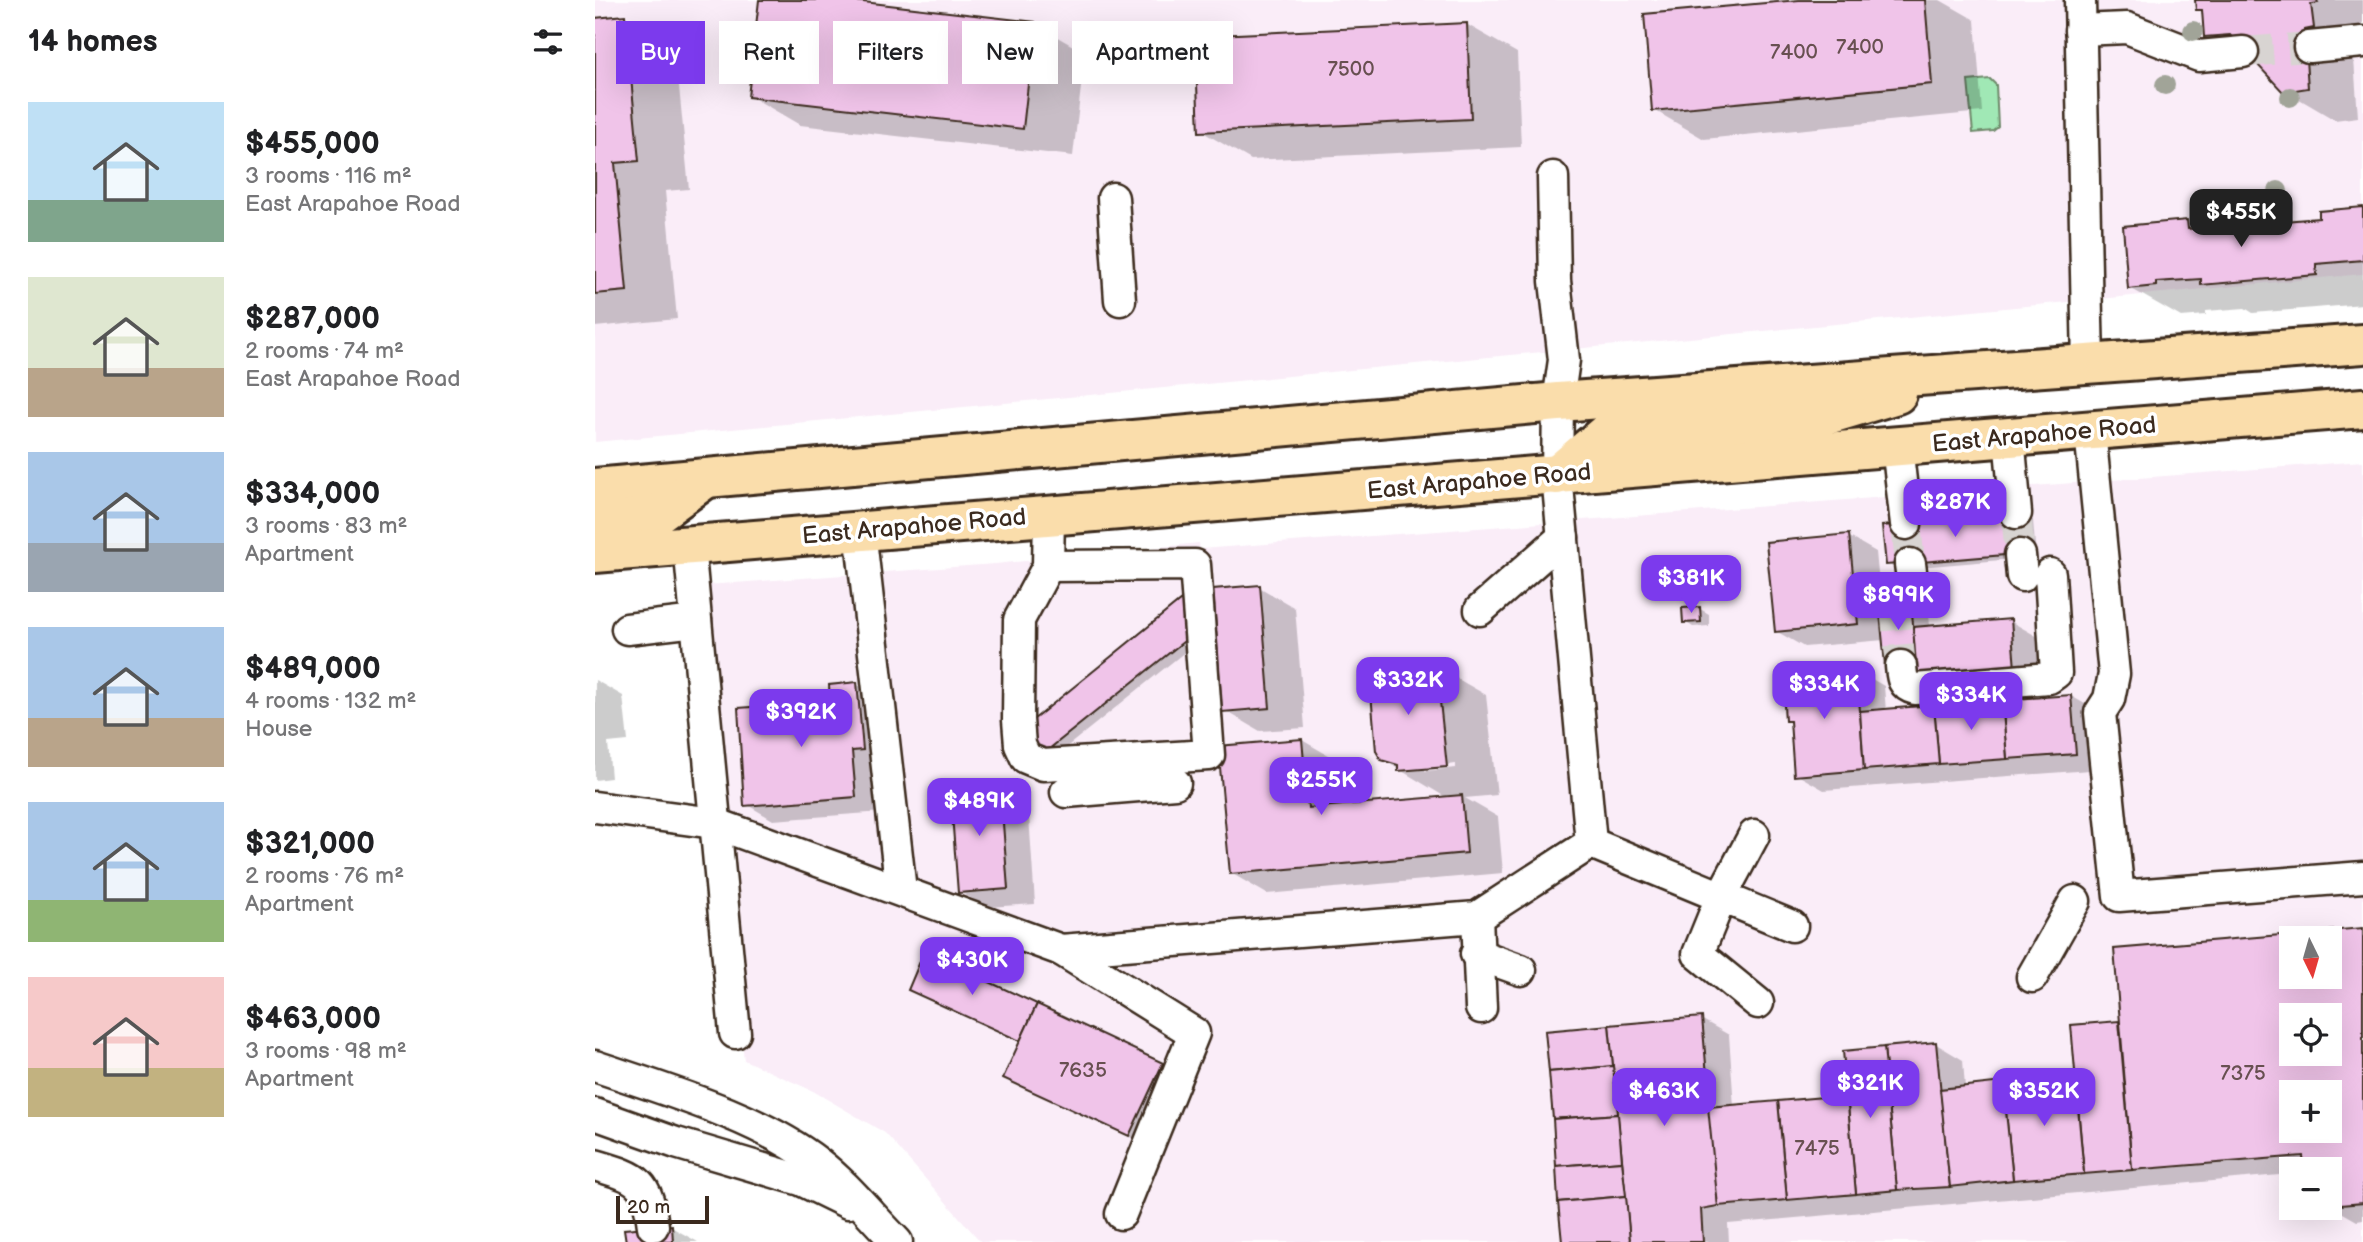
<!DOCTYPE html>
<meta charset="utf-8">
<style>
body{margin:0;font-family:"Balsamiq Sans",sans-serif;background:#f2f2f2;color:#202124;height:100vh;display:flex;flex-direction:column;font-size:26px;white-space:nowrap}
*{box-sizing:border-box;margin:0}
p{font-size:23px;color:#757577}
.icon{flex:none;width:38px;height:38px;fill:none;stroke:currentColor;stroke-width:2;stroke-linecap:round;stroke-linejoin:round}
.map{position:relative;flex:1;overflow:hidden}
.drawer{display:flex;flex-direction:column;background:#fff;width:595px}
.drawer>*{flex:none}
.hud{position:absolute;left:21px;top:21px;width:665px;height:63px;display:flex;gap:14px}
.needle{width:46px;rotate:175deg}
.fabs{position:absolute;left:1684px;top:926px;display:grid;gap:14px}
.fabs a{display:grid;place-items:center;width:63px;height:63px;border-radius:0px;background:#fff;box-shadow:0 7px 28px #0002;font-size:35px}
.scale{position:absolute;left:21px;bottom:18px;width:93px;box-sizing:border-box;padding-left:7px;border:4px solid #3b2a1e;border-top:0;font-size:19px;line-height:24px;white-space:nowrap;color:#3b2a1e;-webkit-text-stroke:5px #fff;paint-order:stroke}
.price{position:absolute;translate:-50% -60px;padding:0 16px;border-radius:14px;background:#7c3aed;color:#fff;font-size:23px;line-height:46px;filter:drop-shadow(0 2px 4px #0008)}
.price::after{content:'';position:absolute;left:50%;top:42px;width:21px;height:16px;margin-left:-10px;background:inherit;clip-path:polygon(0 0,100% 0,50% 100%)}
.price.current{background:#222;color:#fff}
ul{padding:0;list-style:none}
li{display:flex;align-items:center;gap:21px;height:175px;padding:0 28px}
li span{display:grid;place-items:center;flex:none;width:196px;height:140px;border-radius:0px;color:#555}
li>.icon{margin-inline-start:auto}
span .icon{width:84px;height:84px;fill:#fffc;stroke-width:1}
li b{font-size:30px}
h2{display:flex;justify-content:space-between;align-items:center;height:84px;padding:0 28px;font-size:30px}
.tag{padding:0 24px;border-radius:0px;background:#fff;box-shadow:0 7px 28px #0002;font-size:24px;line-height:63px}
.tag.current{background:#7c3aed;color:#fff}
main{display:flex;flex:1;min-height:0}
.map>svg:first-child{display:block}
.built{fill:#faedf8;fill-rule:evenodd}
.green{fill:#a0e8b5;stroke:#6e896a;stroke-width:2}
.shadow{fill:#0003;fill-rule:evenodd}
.building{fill:#f0c4e9;stroke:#3b2a1e;stroke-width:2;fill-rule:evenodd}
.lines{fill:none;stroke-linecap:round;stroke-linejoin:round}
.minor-tunnel{stroke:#d8d4d2;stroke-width:30;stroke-dasharray:30 15;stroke-linecap:butt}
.minor-casing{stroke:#3b2a1e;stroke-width:35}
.major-casing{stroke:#3b2a1e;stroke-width:44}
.minor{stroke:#fff;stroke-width:30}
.major{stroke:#faddab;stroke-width:38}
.tree{fill:#a1a498}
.labels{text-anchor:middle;stroke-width:7;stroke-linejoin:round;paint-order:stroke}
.number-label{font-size:21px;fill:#685051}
.street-label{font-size:24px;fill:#3b2a1e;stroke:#fff}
</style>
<main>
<section class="drawer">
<h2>14 homes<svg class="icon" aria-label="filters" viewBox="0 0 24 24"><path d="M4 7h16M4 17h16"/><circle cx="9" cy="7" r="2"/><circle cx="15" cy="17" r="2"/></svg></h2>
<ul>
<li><span style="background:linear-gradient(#bfe0f5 70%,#7fa58c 0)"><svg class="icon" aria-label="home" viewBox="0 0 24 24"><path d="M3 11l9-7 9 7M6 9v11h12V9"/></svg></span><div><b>$455,000</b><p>3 rooms · 116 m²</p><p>East Arapahoe Road</p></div></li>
<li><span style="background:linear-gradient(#dfe7d0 65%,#b9a48a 0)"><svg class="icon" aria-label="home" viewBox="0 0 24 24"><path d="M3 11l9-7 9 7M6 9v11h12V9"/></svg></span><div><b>$287,000</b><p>2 rooms · 74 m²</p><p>East Arapahoe Road</p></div></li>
<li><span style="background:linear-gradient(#a9c7e8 65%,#9aa5b1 0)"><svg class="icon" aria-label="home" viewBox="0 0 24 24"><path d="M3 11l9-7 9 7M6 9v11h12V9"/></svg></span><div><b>$334,000</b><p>3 rooms · 83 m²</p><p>Apartment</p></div></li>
<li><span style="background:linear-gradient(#a9c7e8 65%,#b9a48a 0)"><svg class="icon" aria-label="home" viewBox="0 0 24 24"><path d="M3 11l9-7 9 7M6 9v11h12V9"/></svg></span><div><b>$489,000</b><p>4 rooms · 132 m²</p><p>House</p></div></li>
<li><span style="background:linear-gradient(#a9c7e8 70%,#8fb573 0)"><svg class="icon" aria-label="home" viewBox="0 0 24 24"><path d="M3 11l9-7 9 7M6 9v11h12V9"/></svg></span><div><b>$321,000</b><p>2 rooms · 76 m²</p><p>Apartment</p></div></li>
<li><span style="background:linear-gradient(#f6c9c9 65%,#c2b280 0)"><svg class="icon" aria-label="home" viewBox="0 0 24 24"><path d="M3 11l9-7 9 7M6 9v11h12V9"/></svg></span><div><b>$463,000</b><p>3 rooms · 98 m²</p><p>Apartment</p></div></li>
</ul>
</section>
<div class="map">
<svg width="1768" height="1242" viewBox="0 0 1768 1242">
<rect width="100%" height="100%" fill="#fff"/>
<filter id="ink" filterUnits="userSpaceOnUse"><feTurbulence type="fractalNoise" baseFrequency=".0143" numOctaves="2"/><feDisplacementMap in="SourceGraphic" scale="14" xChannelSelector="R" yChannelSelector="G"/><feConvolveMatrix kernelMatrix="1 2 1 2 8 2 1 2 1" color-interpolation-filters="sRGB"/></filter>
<g filter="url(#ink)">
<g class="built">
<polygon points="0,0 1768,0 1768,274 0,442"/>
<path d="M1768,461V1242H386L290,1133L218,1091L149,1060L98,586L400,564L604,543L605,549ZM1696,938H1734V976H1696ZM1696,1015H1734V1054H1696ZM1696,1092H1734V1130H1696ZM1696,1169H1734V1208H1696Z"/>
</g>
<polygon class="green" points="1395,79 1401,85 1403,127 1398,131 1378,133 1373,81"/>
<g class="shadow">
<polygon points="166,0 236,0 440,24 490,53 478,156 205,125 155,96"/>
<polygon points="1223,0 1345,0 1380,20 1387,112 1109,139 1059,110"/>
<polygon points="1603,0 1768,0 1768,57 1759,59 1763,117 1740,120 1689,90 1665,65 1611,36 1609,13 1603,9"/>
<polygon points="30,17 80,46 94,189 70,191 82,319 0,327 0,20"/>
<polygon points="871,24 922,53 926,147 656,160 606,131"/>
<polygon points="1768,209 1768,304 1658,313 1650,308 1611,311 1611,315 1586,317 1535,288 1591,222 1605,230 1726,220"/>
<polygon points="1429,515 1438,520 1441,557 1301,569 1293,564"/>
<polygon points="1253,536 1281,552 1286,605 1315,602 1334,613 1335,627 1415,621 1443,637 1447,684 1310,675 1289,640 1209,647 1181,631"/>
<polygon points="664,587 700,608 710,728 665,731 629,710"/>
<polygon points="591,599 611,635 454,761 435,724"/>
<polygon points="1105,609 1114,614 1114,626 1098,627 1090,622"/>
<path d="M840,666L891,695L902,795L870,798L903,817L908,873L672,894L636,873L707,740L743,761L747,807L852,798L787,759ZM861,764V768L830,771V767Z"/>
<polygon points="1261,670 1289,686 1291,711 1476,696 1504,712 1508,769 1229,790 1201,774 1197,723 1192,720"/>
<polygon points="0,680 28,696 33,741 13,743 16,778 0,780"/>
<polygon points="261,684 289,700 288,812 178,820 151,804 237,703"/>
<polygon points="405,785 433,801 440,904 393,907 365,892"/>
<path d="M1768,930V1220L1762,1221L1734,1205V1169H1696V1174L1133,1224L1134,1242H969L952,1033L1106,1019L1134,1035L1139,1107L1254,1097L1341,1044L1368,1060L1370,1088L1482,1077L1478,1027L1526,1022L1520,951ZM1696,938H1734V976H1696ZM1696,1015H1734V1054H1696ZM1696,1092H1734V1130H1696Z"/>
<polygon points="315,990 567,1065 595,1080 562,1150 410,1077 426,1043"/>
<polygon points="76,1227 103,1242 32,1242"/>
</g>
<g class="building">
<polygon points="164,0 251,0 440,22 428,129 153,97"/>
<polygon points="1204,0 1330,0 1337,84 1057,111 1049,14"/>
<polygon points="1600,0 1722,0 1723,3 1716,4 1719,28 1709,30 1713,88 1688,92 1635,35 1609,37 1607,10 1601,10"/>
<polygon points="30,15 44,161 20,163 32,291 0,294 0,18"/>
<polygon points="872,23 876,119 604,132 600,36"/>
<polygon points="1768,207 1768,260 1721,264 1722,275 1606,285 1606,279 1561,282 1561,286 1533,289 1528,226 1592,220 1593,229 1724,218 1724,211"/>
<polygon points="1429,513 1433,553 1291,565 1287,526"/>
<polygon points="1254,534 1263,624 1180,632 1171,542"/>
<polygon points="665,585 675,708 627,712 618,589"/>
<polygon points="591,596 603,630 444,757 433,724"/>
<polygon points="1316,600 1321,662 1290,665 1284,603"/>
<polygon points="1105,607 1106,622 1088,623 1087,608"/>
<polygon points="1416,619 1420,669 1322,677 1318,627"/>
<polygon points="841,664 852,767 803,771 803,765 786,760 781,751 774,670"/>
<polygon points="1262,668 1269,770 1199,776 1195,721 1190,721 1187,674"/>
<polygon points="262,682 268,750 257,751 261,797 149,806 143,708 235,701 234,685"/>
<polygon points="1476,695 1481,754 1412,759 1407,700"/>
<polygon points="1407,700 1412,759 1344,764 1339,705"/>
<polygon points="1339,705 1344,764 1269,770 1265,711"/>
<polygon points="707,739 713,808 867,795 872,853 635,874 623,746"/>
<polygon points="405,784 413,889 363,893 355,788"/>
<path d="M1768,928V1203L1734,1206V1169H1710L1708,1156L1537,1170L1519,949ZM1696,938H1734V976H1696ZM1696,1015H1734V1054H1696ZM1696,1092H1734V1130H1696Z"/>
<polygon points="329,952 442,1004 425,1041 313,990"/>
<polygon points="442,1004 568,1063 534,1136 408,1078"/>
<polygon points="1107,1017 1123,1206 1106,1209 1108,1242 1035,1242 1014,1025"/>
<polygon points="1524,1021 1537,1170 1489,1174 1476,1025"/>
<polygon points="1014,1025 1018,1066 954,1072 950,1031"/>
<polygon points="1341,1042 1355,1187 1302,1190 1289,1047"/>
<polygon points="1289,1047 1302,1190 1261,1194 1248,1051"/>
<polygon points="1018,1066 1023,1114 958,1119 954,1072"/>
<polygon points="1480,1075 1489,1174 1418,1180 1408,1082"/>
<polygon points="1408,1082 1418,1180 1355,1187 1345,1089"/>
<polygon points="1252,1095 1261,1194 1192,1200 1183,1101"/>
<polygon points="1183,1101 1192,1200 1123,1206 1113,1107"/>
<polygon points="1023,1114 1027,1161 961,1166 958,1119"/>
<polygon points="1027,1161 1031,1196 963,1202 961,1166"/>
<polygon points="1031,1196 1035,1242 967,1242 963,1202"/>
<polygon points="77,1225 78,1242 31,1242 29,1229"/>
</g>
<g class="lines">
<g class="minor-tunnel">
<polyline points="1648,52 1714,47"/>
<polyline points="1421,513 1425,555"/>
<polyline points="1311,524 1315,564"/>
<polyline points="1299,600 1306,666"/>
</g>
<g class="minor-casing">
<g id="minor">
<polyline points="1485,0 1493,364"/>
<polyline points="1485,30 1532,28 1604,56 1648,52"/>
<polyline points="1714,47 1768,42"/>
<polyline points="518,198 525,300"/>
<polyline points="1495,431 1519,674 1514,699 1505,713 1524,896 1768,877"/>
<polyline points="1414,437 1421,513"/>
<polyline points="1302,446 1311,524"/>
<polyline points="265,530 306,891"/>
<polyline points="94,545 140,1033"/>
<polyline points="1425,555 1427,576"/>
<polyline points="1315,564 1318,587"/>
<polyline points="453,566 600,565 614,755 448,765 431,758 425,745 423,720 424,620 453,566 454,515"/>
<polyline points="885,610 968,537"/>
<polyline points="32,629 101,621"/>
<path d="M1306,666C1307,677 1307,686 1320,689L1454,678L1461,673L1455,574"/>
<polyline points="471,792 580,783"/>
<polyline points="0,807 119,823 466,950 599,1033 526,1214"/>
<polyline points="1159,835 1127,895 1103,954 1163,1003"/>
<polyline points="996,843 1197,926"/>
<polyline points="882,917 886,1008"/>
<polyline points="466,950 882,917 996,843 962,475 963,402 969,360 960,281 958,177"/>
<polyline points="881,954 926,970"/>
<polyline points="1437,977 1480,901"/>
<path d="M0,1066C70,1090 164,1117 222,1162C252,1185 275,1215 302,1242"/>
<polyline points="0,1114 81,1143 206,1180 253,1203"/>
<path d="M0,1165C43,1178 52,1179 58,1226"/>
</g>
</g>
<g class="major-casing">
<g id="major">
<polyline points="962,475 1010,434 1225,417 1302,394"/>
<polyline points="0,488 963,402 1768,344"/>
<polyline points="0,522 58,517 110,479"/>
<polyline points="0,553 1768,408"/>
</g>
</g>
<use href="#minor" class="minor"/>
<use href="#major" class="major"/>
</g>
<g class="tree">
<circle cx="1598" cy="31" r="10"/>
<circle cx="1570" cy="85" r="10"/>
<circle cx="1695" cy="97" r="10"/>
<circle cx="1683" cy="191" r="10"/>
</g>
</g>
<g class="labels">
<g class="number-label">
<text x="1265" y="54">7400</text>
<text x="1199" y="59">7400</text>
<text x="756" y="76">7500</text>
<text x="488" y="1077">7635</text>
<text x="1648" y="1080">7375</text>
<text x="1222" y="1155">7475</text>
</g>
<g class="street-label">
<text transform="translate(1449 434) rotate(-5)" y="8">East Arapahoe Road</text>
<text transform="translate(884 481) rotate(-5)" y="8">East Arapahoe Road</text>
<text transform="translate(319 526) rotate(-5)" y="8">East Arapahoe Road</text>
</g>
</g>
</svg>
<div class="fabs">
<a><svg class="needle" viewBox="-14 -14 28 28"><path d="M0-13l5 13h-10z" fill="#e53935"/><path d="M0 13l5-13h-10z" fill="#757577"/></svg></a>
<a><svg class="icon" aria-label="locate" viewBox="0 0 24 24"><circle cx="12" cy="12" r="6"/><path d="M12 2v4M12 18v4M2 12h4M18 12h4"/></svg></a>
<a>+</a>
<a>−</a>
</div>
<div class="scale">20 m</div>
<b class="price current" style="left:1646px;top:249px">$455K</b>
<b class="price" style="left:1360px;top:539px">$287K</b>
<b class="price" style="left:1096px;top:615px">$381K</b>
<b class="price" style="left:1303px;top:632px">$899K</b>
<b class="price" style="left:813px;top:717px">$332K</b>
<b class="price" style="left:1229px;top:721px">$334K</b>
<b class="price" style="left:1376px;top:732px">$334K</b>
<b class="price" style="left:206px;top:749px">$392K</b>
<b class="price" style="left:726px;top:817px">$255K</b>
<b class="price" style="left:384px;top:838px">$489K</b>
<b class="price" style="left:377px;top:997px">$430K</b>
<b class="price" style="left:1275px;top:1120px">$321K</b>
<b class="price" style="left:1069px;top:1128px">$463K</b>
<b class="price" style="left:1449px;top:1128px">$352K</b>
<div class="hud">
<a class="tag current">Buy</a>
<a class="tag">Rent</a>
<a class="tag">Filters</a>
<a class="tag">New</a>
<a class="tag">Apartment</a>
</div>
</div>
</main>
